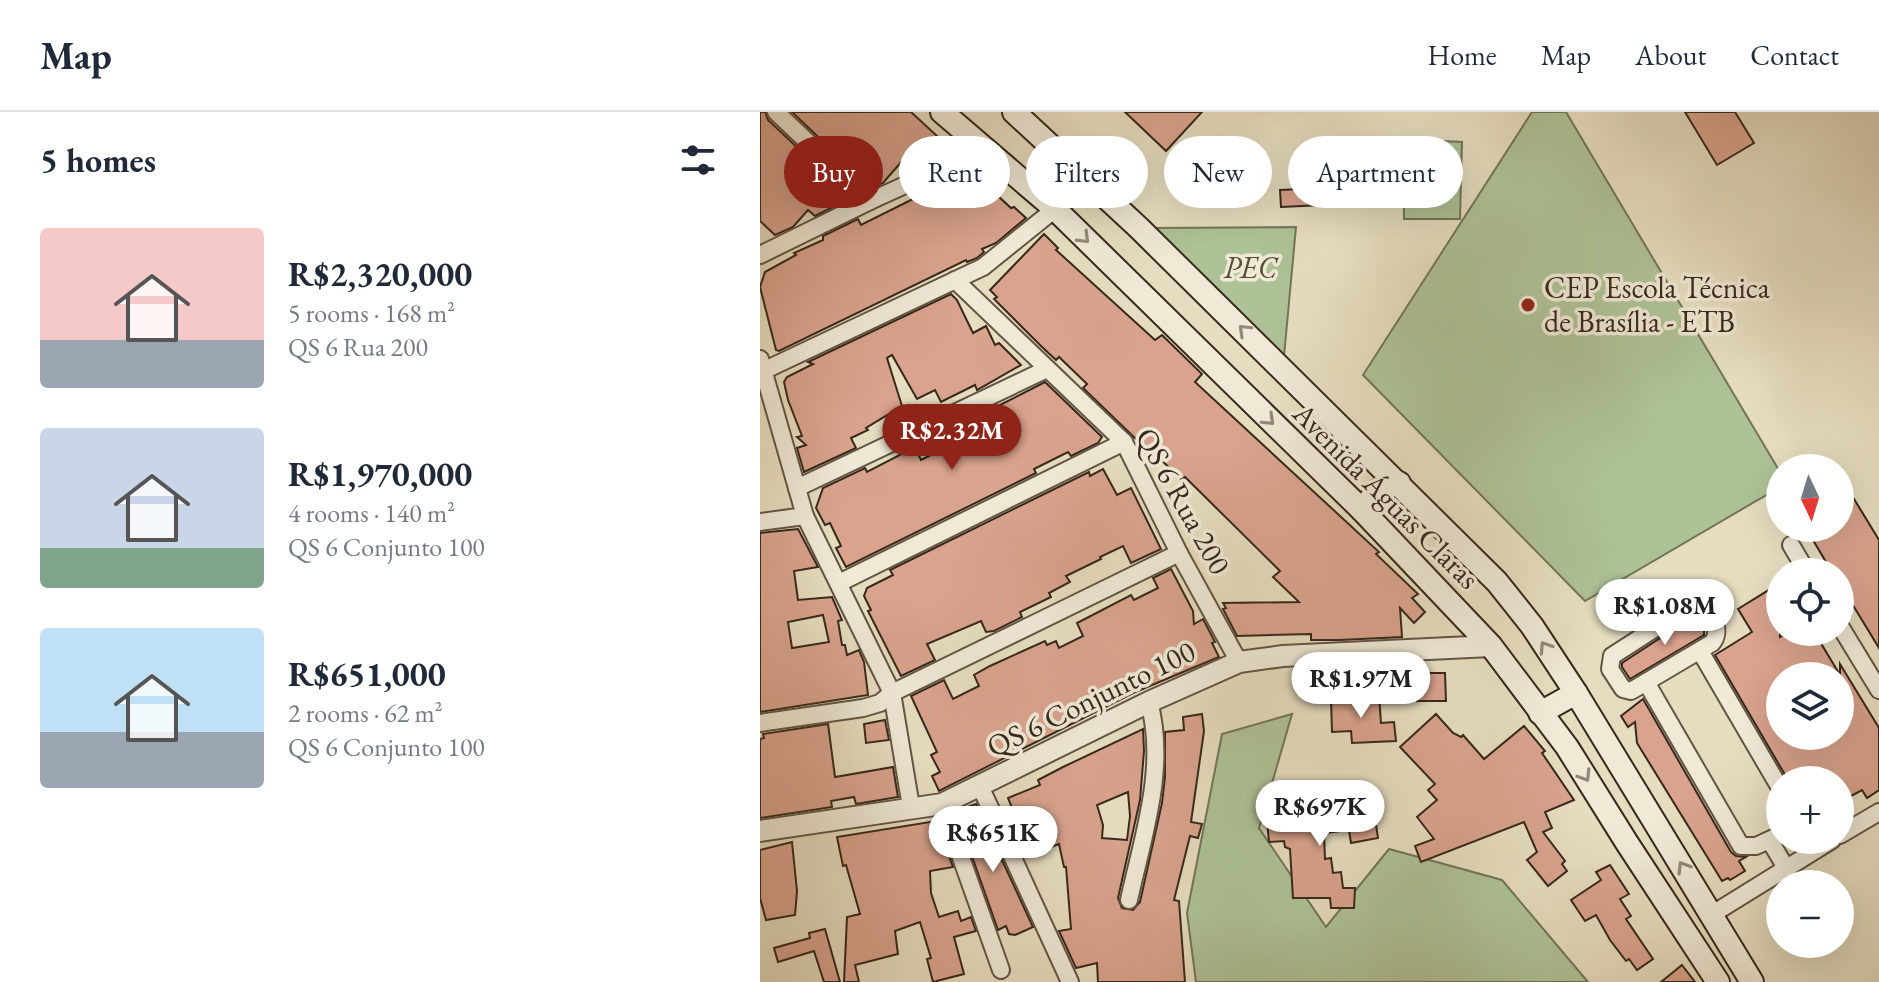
<!DOCTYPE html>
<meta charset="utf-8">
<style>
body{margin:0;font-family:"EB Garamond",serif;background:#f2f2f3;color:#1f2937;height:100vh;display:flex;flex-direction:column;font-size:30px;white-space:nowrap}
*{box-sizing:border-box;margin:0}
p{font-size:26px;color:#747a83}
.icon{flex:none;width:44px;height:44px;fill:none;stroke:currentColor;stroke-width:2;stroke-linecap:round;stroke-linejoin:round}
.map{position:relative;flex:1;overflow:hidden}
.drawer{display:flex;flex-direction:column;background:#fff;width:760px}
.drawer>*{flex:none}
.top-card{position:absolute;left:24px;top:24px;width:760px;height:72px;display:flex;gap:16px}
.needle{width:52px;rotate:176deg}
.controls{position:absolute;left:1006px;top:342px;display:grid;gap:16px}
.controls a{display:grid;place-items:center;width:88px;height:88px;border-radius:50%;background:#fff;box-shadow:0 8px 32px #0002;font-size:40px}
.price{position:absolute;translate:-50% -68px;padding:0 18px;border-radius:28px;background:#fff;color:#222;font-size:26px;line-height:52px;filter:drop-shadow(0 2px 4px #0008)}
.price::after{content:'';position:absolute;left:50%;top:48px;width:24px;height:18px;margin-left:-12px;background:inherit;clip-path:polygon(0 0,100% 0,50% 100%)}
.price.selected{background:#8f2418;color:#fff}
ul{padding:0;list-style:none}
li{display:flex;align-items:center;gap:24px;height:200px;padding:0 40px}
li span{display:grid;place-items:center;flex:none;width:224px;height:160px;border-radius:8px;color:#555}
li>.icon{margin-inline-start:auto}
span .icon{width:96px;height:96px;fill:#fffc;stroke-width:1}
li b{font-size:34px}
h2{display:flex;justify-content:space-between;align-items:center;height:96px;padding:0 40px;font-size:34px}
.pill{padding:0 28px;border-radius:36px;background:#fff;box-shadow:0 8px 32px #0002;font-size:28px;line-height:72px}
.pill.selected{background:#8f2418;color:#fff}
header{display:flex;align-items:center;gap:48px;box-sizing:border-box;height:112px;padding:0 40px;background:#fff;border-bottom:2px solid #e0e1e3}
header strong{font-size:38px}
nav{display:flex;gap:44px;margin-inline-start:auto;font-size:28px}
main{display:flex;flex:1;min-height:0}
.map>svg:first-child{display:block}
.green{fill:#aec297;stroke:#727559;stroke-width:2}
.building{fill:#d9a38d;stroke:#37281b;stroke-width:2;fill-rule:evenodd}
.lines{fill:none;stroke-linecap:round;stroke-linejoin:round}
.minor-casing{stroke:#635544;stroke-width:20}
.tertiary-casing{stroke:#635544;stroke-width:24}
.secondary-casing{stroke:#37281b;stroke-width:26}
.minor{stroke:#efe9d6;stroke-width:16}
.tertiary{stroke:#efe9d6;stroke-width:20}
.secondary{stroke:#efe9d6;stroke-width:22}
.oneway{stroke:#938878}
.poi-dot{fill:#8f2418;stroke:#efe9d6;stroke-width:3}
.labels{text-anchor:middle;stroke-width:7;stroke-linejoin:round;paint-order:stroke}
.park-label{font-size:30px;font-style:italic;fill:#554e3a;stroke:#efe9d6}
.poi-label{font-size:30px;fill:#37281b;stroke:#efe9d6;text-anchor:start}
.street-label{font-size:30px;fill:#37281b;stroke:#efe9d6}
</style>
<header>
<strong>Map</strong>
<nav><a>Home</a><a>Map</a><a>About</a><a>Contact</a></nav>
</header>
<main>
<section class="drawer">
<h2>5 homes<svg class="icon" aria-label="filters" viewBox="0 0 24 24"><path d="M4 7h16M4 17h16"/><circle cx="9" cy="7" r="2"/><circle cx="15" cy="17" r="2"/></svg></h2>
<ul>
<li><span style="background:linear-gradient(#f6c9c9 70%,#9aa5b1 0)"><svg class="icon" aria-label="home" viewBox="0 0 24 24"><path d="M3 11l9-7 9 7M6 9v11h12V9"/></svg></span><div><b>R$2,320,000</b><p>5 rooms · 168 m²</p><p>QS 6 Rua 200</p></div></li>
<li><span style="background:linear-gradient(#c9d6e8 75%,#7fa58c 0)"><svg class="icon" aria-label="home" viewBox="0 0 24 24"><path d="M3 11l9-7 9 7M6 9v11h12V9"/></svg></span><div><b>R$1,970,000</b><p>4 rooms · 140 m²</p><p>QS 6 Conjunto 100</p></div></li>
<li><span style="background:linear-gradient(#bfe0f5 65%,#9aa5b1 0)"><svg class="icon" aria-label="home" viewBox="0 0 24 24"><path d="M3 11l9-7 9 7M6 9v11h12V9"/></svg></span><div><b>R$651,000</b><p>2 rooms · 62 m²</p><p>QS 6 Conjunto 100</p></div></li>
</ul>
</section>
<div class="map">
<svg width="1119" height="870" viewBox="0 0 1119 870">
<rect width="100%" height="100%" fill="#e6ddc0"/>
<filter id="stains"><feTurbulence type="fractalNoise" baseFrequency=".0025" numOctaves="4"/><feColorMatrix values="0 0 0 0 .2 0 0 0 0 .09 0 0 0 0 .02 0 0 0 .5 -.17"/></filter>
<radialGradient id="worn" r=".72"><stop offset=".6" stop-color="#630" stop-opacity="0"/><stop offset="1" stop-color="#630" stop-opacity=".3"/></radialGradient>
<g class="green">
<polygon points="772,0 806,0 1020,360 1020,375 825,489 603,263"/>
<polygon points="643,27 702,30 700,107 644,107"/>
<polygon points="536,115 524,244 393,116"/>
<polygon points="532,602 499,716 566,815 629,737 742,768 828,870 436,870 427,801 462,622"/>
</g>
<g class="building">
<polygon points="0,0 5,0 8,8 91,86 55,104 48,98 33,115 15,123 0,109"/>
<polygon points="32,0 151,0 189,35 188,41 153,57 143,48 123,71 112,76"/>
<polygon points="365,0 442,0 406,39"/>
<polygon points="925,0 975,0 994,31 957,53"/>
<polygon points="210,58 251,96 254,95 266,106 236,131 222,137 224,140 217,146 207,150 206,148 19,239 16,238 0,175 5,160 36,143 34,141 63,128 63,124 98,107 101,113 153,87 152,85 171,73 183,68 182,72"/>
<polygon points="563,76 564,93 521,95 520,78"/>
<polygon points="284,122 298,136 296,138 395,228 402,223 442,262 435,270 619,440 616,442 658,482 652,486 665,500 654,511 640,496 642,525 580,528 551,528 551,522 477,524 463,497 466,496 463,491 539,490 513,465 520,459 425,365 422,368 394,341 390,346 377,331 379,330 323,276 327,272 299,245 296,248 282,235 234,187 237,185 230,178"/>
<polygon points="191,182 197,188 213,221 226,214 235,233 239,231 261,253 217,278 215,273 181,290 175,278 157,287 132,243 127,246 142,294 106,316 108,318 91,326 96,336 44,360 37,336 46,333 37,325 42,324 28,288 24,270 27,265 53,252 48,250"/>
<polygon points="285,270 342,325 338,331 311,344 308,340 274,357 276,361 86,455 76,436 81,434 70,411 65,413 56,396 63,376 105,356 107,360 155,335 161,348 185,336 179,324"/>
<polygon points="343,357 357,383 371,376 401,437 371,451 363,434 340,445 341,447 306,464 310,470 289,481 291,485 260,500 262,505 234,519 226,520 221,509 167,532 175,548 141,564 108,499 111,498 104,484 107,476 133,463 130,458 329,360 330,364"/>
<polygon points="1091,382 1119,428 1119,536 1080,472 1080,460 1072,460 1050,423 1054,420 1052,416 1080,416 1080,389"/>
<path d="M38,417L58,455L34,459L38,488L72,485L82,508L78,509L82,533H85L87,543L99,538L104,550L108,583L0,600V421ZM63,503L69,530L32,536L28,510Z"/>
<polygon points="411,457 433,499 434,512 443,507 455,530 452,531 459,545 373,581 179,679 172,664 180,660 171,643 177,640 151,584 184,568 193,587 219,574 214,563 230,554 285,529 287,533 296,529 299,536 323,524 317,511 371,483 374,488 398,476 393,466"/>
<path d="M1020,471V525L1029,520H1071L1059,528L1080,563V552L1119,616V678L1107,686L1102,678L1080,690V668H1028L955,543L992,520L978,497ZM1020,564H1080V624H1020Z"/>
<polygon points="937,502 944,514 944,523 870,567 862,555 862,551"/>
<polygon points="660,561 685,561 686,589 657,589 656,565 660,565"/>
<polygon points="619,583 621,611 634,610 636,629 592,631 591,619 572,620 571,587"/>
<polygon points="883,587 971,740 976,744 986,745 979,749 985,759 970,768 968,766 962,769 877,631 875,610 868,615 861,604"/>
<path d="M442,602L444,619L431,710L442,712L438,726L430,724L414,788L419,789L425,870H338L337,851L316,856L299,819L311,817L306,755H304L299,732L268,744L263,731L259,733L252,717L259,713L248,686L280,673L278,668L303,655L383,617L384,639L380,688L358,786L362,796L373,798L380,790L402,691L405,665V620L424,618L423,605ZM368,680L370,704L367,728L342,726L343,713L337,693Z"/>
<polygon points="676,602 693,621 701,625 703,623 724,647 764,614 785,639 782,641 814,688 785,700 792,716 783,720 805,749 802,752 807,759 788,774 767,748 777,740 764,710 661,750 655,734 674,727 657,705 677,688 668,678 675,672 640,635"/>
<polygon points="125,608 129,628 106,631 104,612"/>
<polygon points="68,612 75,665 133,655 138,685 96,692 94,685 71,689 72,695 0,706 0,627 4,626 3,622"/>
<polygon points="544,688 614,699 618,726 591,731 589,718 564,721 565,747 571,746 573,761 581,760 583,776 595,776 594,796 571,796 570,786 533,786 530,737 525,735 524,729 509,730 507,708 523,706 542,698"/>
<polygon points="216,692 273,815 255,823 249,822 246,814 238,818 196,699"/>
<polygon points="176,709 193,755 170,759 171,781 179,805 198,799 201,809 211,805 216,819 194,825 204,862 173,870 167,847 171,846 160,810 135,819 138,842 95,853 99,870 84,870 87,805 100,802 86,753 83,754 77,725"/>
<polygon points="32,730 37,779 35,803 6,808 0,786 0,738"/>
<polygon points="850,753 869,782 860,787 871,804 866,807 893,847 877,858 869,847 866,849 850,828 836,803 825,809 811,788 841,768 836,760"/>
<polygon points="65,817 80,870 64,870 54,839 18,850 14,836 50,826 49,821"/>
<polygon points="922,853 935,870 901,870"/>
</g>
<g class="lines">
<g class="minor-casing">
<g id="minor">
<polyline points="110,89 226,36"/>
<polyline points="0,143 110,89 16,0"/>
<polyline points="195,168 364,330 419,441 479,550"/>
<polyline points="0,247 45,404 0,410"/>
<polyline points="3,259 223,155 295,97"/>
<polyline points="37,376 287,257"/>
<polyline points="45,404 132,581 151,695"/>
<polyline points="1031,433 1047,460"/>
<polyline points="79,471 364,330"/>
<path d="M937,489C951,496 963,518 952,531L871,579L863,577L850,557L852,544Z"/>
<polyline points="1080,514 1119,578"/>
<polyline points="940,539 1020,676"/>
<polyline points="886,570 981,734 996,734 1020,723"/>
<polyline points="0,611 103,596 120,591 132,581 419,441"/>
<polyline points="220,674 310,870"/>
<polyline points="182,692 241,858"/>
<polyline points="1080,723 1119,700"/>
<polyline points="1010,729 1026,756"/>
<path d="M369,788C383,724 407,655 389,590"/>
<polyline points="951,803 1072,728"/>
</g>
</g>
<g class="tertiary-casing">
<polyline id="tertiary" points="0,719 182,692 389,590 479,550 523,544 731,534"/>
</g>
<g class="secondary-casing">
<g id="secondary">
<polyline points="182,0 295,97 602,398 731,534 807,635 867,731 958,870"/>
<polyline points="254,0 379,116 737,470 772,514 816,581 992,870"/>
<polyline points="602,398 617,379 639,371"/>
<polyline points="780,601 816,581"/>
</g>
</g>
<use href="#minor" class="minor"/>
<use href="#tertiary" class="tertiary"/>
<use href="#secondary" class="secondary"/>
</g>
<defs><path id="oneway-chevron" d="M-2-3.5L2.5 0L-2 3.5" fill="none" stroke-width="1.6" stroke-linecap="round" stroke-linejoin="round" transform="scale(2)"/></defs>
<g class="oneway">
<use href="#oneway-chevron" transform="translate(324 126) rotate(45)"/>
<use href="#oneway-chevron" transform="translate(484 218) rotate(-136)"/>
<use href="#oneway-chevron" transform="translate(509 308) rotate(44)"/>
<use href="#oneway-chevron" transform="translate(785 535) rotate(-123)"/>
<use href="#oneway-chevron" transform="translate(825 664) rotate(58)"/>
<use href="#oneway-chevron" transform="translate(923 755) rotate(-121)"/>
</g>
<circle class="poi-dot" cx="768" cy="193" r="8"/>
<g class="labels">
<g class="park-label">
<text x="490" y="166">PEC</text>
</g>
<g class="poi-label">
<text x="784" y="186">CEP Escola Técnica<tspan x="784" dy="34">de Brasília - ETB</tspan></text>
</g>
<g class="street-label">
<text transform="translate(626 384) rotate(45)" y="10">Avenida Águas Claras</text>
<text transform="translate(423 389) rotate(61)" y="10">QS 6 Rua 200</text>
<text transform="translate(331 587) rotate(-26)" y="10">QS 6 Conjunto 100</text>
</g>
</g>
<rect width="100%" height="100%" filter="url(#stains)"/>
<rect width="100%" height="100%" fill="url(#worn)"/>
</svg>
<div class="controls">
<a><svg class="needle" viewBox="-14 -14 28 28"><path d="M0-13l5 13h-10z" fill="#e53935"/><path d="M0 13l5-13h-10z" fill="#747a83"/></svg></a>
<a><svg class="icon" aria-label="locate" viewBox="0 0 24 24"><circle cx="12" cy="12" r="6"/><path d="M12 2v4M12 18v4M2 12h4M18 12h4"/></svg></a>
<a><svg class="icon" aria-label="layers" viewBox="0 0 24 24"><path d="M12 4l9 5-9 5-9-5zM3 14l9 5 9-5"/></svg></a>
<a>+</a>
<a>−</a>
</div>
<b class="price selected" style="left:192px;top:360px">R$2.32M</b>
<b class="price" style="left:905px;top:535px">R$1.08M</b>
<b class="price" style="left:601px;top:608px">R$1.97M</b>
<b class="price" style="left:560px;top:736px">R$697K</b>
<b class="price" style="left:233px;top:762px">R$651K</b>
<div class="top-card">
<a class="pill selected">Buy</a>
<a class="pill">Rent</a>
<a class="pill">Filters</a>
<a class="pill">New</a>
<a class="pill">Apartment</a>
</div>
</div>
</main>
